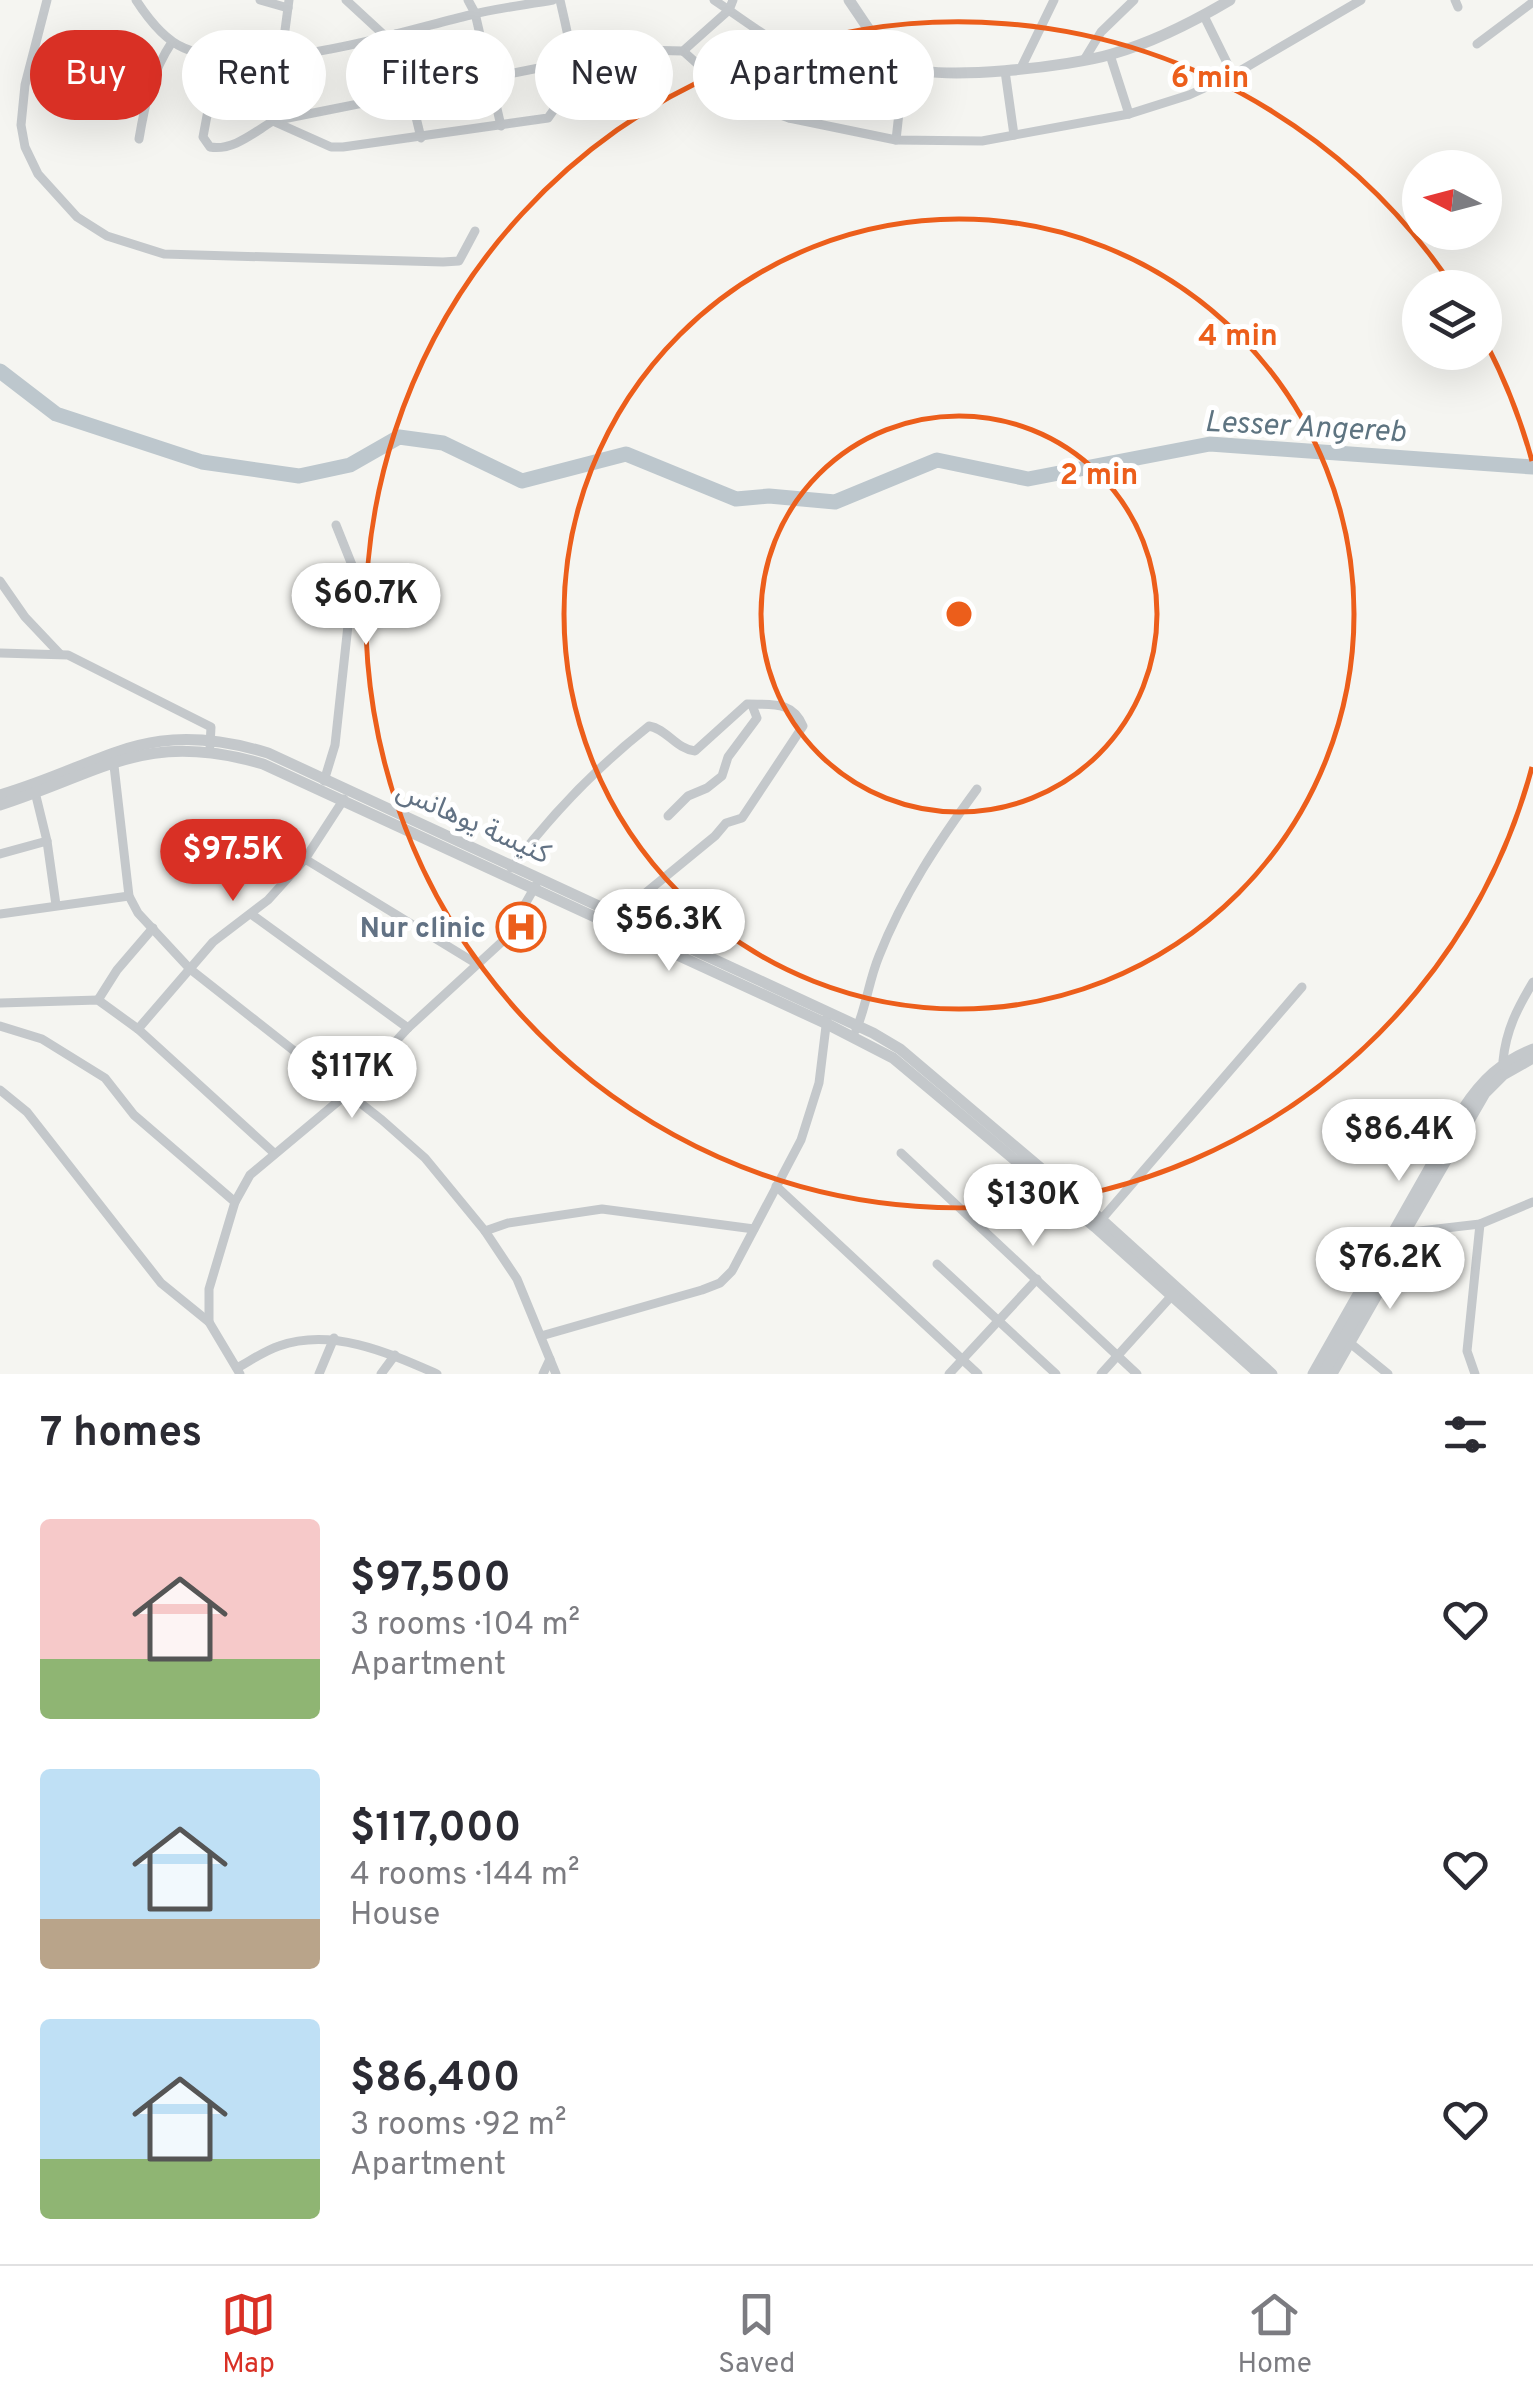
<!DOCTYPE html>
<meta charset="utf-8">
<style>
body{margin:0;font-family:Overpass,"Noto Sans Arabic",sans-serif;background:#f2f2f3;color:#2b2b33;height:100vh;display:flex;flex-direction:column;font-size:38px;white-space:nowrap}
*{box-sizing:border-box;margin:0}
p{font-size:32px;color:#7c7c81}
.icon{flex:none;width:55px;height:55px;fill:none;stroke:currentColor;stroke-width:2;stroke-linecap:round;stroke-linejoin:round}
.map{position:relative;height:1374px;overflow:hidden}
.sheet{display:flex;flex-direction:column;background:#fff;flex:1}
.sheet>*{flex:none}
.hud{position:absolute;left:30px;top:30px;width:1000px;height:90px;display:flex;gap:20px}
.needle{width:65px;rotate:276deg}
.controls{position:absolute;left:1402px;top:150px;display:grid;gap:20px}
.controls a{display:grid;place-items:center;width:100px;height:100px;border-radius:50%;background:#fff;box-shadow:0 10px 40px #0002;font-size:50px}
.price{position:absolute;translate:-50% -85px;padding:0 22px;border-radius:35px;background:#fff;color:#222;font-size:32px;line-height:65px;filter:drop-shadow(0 2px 5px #0008)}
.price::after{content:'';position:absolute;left:50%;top:60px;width:30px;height:22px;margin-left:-15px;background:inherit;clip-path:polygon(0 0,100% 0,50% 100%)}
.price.selected{background:#d93025;color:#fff}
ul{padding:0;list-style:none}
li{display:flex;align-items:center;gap:30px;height:250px;padding:0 40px}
li span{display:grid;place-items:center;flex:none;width:280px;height:200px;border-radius:10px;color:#555}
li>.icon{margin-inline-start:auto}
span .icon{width:120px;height:120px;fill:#fffc;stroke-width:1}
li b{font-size:42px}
h2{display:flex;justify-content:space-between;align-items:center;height:120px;padding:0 40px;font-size:42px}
.pill{padding:0 35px;border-radius:45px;background:#fff;box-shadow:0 10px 40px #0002;font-size:35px;line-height:90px}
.pill.selected{background:#d93025;color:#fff}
.tab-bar{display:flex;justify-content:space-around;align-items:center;height:140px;border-top:2px solid #e1e1e2;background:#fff;font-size:28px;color:#7c7c81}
.tab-bar a{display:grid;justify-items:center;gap:5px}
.tab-bar .selected{color:#d93025}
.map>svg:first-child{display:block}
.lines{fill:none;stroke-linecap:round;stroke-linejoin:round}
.river{stroke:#bdc7cd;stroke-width:15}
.minor{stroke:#c4c8cb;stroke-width:9}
.tertiary{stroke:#c4c8cb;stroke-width:11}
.ring{fill:none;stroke:#ec5e1b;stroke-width:5}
.labels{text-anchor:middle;stroke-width:10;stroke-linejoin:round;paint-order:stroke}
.street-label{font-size:28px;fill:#627284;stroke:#fff}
.poi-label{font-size:28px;font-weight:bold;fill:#627284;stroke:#fff;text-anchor:end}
.water-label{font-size:30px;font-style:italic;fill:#5e7481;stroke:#fff}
.centre{fill:#ec5e1b;stroke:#fff;stroke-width:5}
.ring-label{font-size:30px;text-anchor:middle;font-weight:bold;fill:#ec5e1b;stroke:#fff;stroke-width:10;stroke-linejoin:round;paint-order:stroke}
</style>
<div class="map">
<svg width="1533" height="1374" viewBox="0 0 1533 1374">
<rect width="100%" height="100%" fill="#f5f5f1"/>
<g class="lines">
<polyline class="river" points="0,371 56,414 202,462 299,476 350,465 399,437 443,443 522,481 626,454 736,499 769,496 835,502 937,460 1028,479 1210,444 1533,467"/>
<g class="minor">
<polyline points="47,0 25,85 21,125 25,147 38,174 77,217 107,236 164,254 443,262 459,261 475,231"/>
<path d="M136,0C147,17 165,40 184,48C256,79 395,33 470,15C497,8 525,5 553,0"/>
<polyline points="260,0 288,8"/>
<polyline points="346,0 384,35"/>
<polyline points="468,0 475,13 501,126"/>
<path d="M714,0C781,45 808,75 893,60"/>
<polyline points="1455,0 1458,7"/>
<polyline points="1204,16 1233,75"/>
<polyline points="396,34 421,138"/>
<polyline points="1477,44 1533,2"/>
<polyline points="683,51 712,77 761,108 789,118 896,140 982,141 1129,114 1189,95 1233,75 1361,0"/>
<polyline points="1110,55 1129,114"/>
<path d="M218,57L203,137L210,147C233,151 253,133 273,121L574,61L640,50L683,51L729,10L733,0"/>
<polyline points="1084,60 1101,32 1134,0"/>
<polyline points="1021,68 1054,0"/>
<polyline points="1005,71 1014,135"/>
<polyline points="789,118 815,61"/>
<polyline points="273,121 289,0"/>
<path d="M275,122L331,147H343L548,118C581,73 571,50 560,0"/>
<path d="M139,139C145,103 152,72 172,42"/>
<polyline points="896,140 904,67"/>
<polyline points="0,581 25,617 60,654"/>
<polyline points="0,653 68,655 211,727 210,746"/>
<polyline points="113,757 129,896 138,913 190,969 382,1120 425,1158 485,1231 517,1279 556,1374"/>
<polyline points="324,781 335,745 354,570 336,525"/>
<polyline points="35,792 47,841"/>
<polyline points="668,816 688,796 707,788 722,776 728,757 757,718 752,705"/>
<polyline points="0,854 47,841 56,905"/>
<polyline points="305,859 477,964"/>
<path d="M511,868C551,815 597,767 649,726C667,729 676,749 695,751L747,704C771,705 792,700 803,726L742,818L726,823L715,836L615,918"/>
<polyline points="0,914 129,896"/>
<polyline points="251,914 408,1028"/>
<polyline points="98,1000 117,970 153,928"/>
<polyline points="0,1003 98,1000 138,1029 274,1153"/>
<polyline points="0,1026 42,1039 105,1078 134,1115 235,1202"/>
<polyline points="138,1029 213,942 268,900 305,859 344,799"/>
<path d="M856,1030C866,1007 869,980 879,956C903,895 938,842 977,789"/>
<path d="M1503,1061C1506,1030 1517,1009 1533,982"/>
<polyline points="0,1090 27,1112 161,1283 209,1322 240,1374"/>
<polyline points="901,1153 1137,1374"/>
<polyline points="776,1186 978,1374"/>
<polyline points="1100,1221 1302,987"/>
<polyline points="485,1231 508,1223 602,1209 754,1229"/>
<polyline points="1411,1232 1480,1224 1533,1202"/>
<polyline points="937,1264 1056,1374"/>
<polyline points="209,1322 209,1289 235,1202 250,1175 348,1093 408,1028 505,939 536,885"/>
<polyline points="541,1336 702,1290 720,1283 732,1271 801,1140 819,1083 827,1018"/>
<polyline points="1350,1343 1388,1374"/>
<path d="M237,1368C250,1361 264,1351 279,1346C332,1327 389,1353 437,1374"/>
<polyline points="319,1374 334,1338"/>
<polyline points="381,1374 395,1355"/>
<polyline points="543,1374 550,1359"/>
<polyline points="949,1374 1037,1279"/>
<polyline points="1101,1374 1176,1291"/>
<polyline points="1333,1374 1414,1232"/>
<polyline points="1475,1374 1467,1351 1480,1224"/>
</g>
<g class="tertiary">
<path d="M849,0C861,17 884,56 901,65C936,83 1073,66 1112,54C1154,42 1193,22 1230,0"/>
<path d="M0,795C108,763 146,716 268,753L873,1033L900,1049L1102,1220L1272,1374"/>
<path d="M0,805C105,771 146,730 263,764L827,1024L893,1058L1095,1227L1259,1374"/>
<path d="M1313,1374L1463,1109C1482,1080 1501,1062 1533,1049"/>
<polyline points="1323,1374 1485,1093 1503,1075 1533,1058"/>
</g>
</g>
<g class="ring">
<circle cx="959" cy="614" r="198"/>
<circle cx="959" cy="614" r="395"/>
<path d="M1532 767A593 593 0 1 1 1453 287M1487 345A593 593 0 0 1 1532 461"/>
</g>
<defs>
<g id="hospital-ring" transform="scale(2.5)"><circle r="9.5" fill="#fff" stroke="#ec5e1b" stroke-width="1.5"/><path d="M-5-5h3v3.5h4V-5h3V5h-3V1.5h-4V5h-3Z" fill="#ec5e1b"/></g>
</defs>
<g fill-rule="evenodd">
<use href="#hospital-ring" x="521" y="927"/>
</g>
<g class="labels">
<g class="street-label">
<text transform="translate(474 821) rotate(24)" y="10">كنيسة يوهانس</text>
</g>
<g class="poi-label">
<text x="486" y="937">Nur clinic</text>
</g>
<g class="water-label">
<text transform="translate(1305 426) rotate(3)" y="10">Lesser Angereb</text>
</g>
</g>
<circle cx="959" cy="614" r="15" class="centre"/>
<g class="ring-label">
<text x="1210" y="87">6 min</text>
<text x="1238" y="345">4 min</text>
<text x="1099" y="484">2 min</text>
</g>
</svg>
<div class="controls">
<a><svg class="needle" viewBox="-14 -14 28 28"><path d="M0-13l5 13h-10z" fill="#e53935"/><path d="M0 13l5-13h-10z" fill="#7c7c81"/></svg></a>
<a><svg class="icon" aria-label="layers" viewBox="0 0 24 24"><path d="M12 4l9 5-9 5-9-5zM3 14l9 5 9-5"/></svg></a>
</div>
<b class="price" style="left:366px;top:648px">$60.7K</b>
<b class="price selected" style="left:233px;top:904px">$97.5K</b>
<b class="price" style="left:669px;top:974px">$56.3K</b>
<b class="price" style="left:352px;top:1121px">$117K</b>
<b class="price" style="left:1399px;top:1184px">$86.4K</b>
<b class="price" style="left:1033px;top:1249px">$130K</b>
<b class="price" style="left:1390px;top:1312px">$76.2K</b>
<div class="hud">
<a class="pill selected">Buy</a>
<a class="pill">Rent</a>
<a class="pill">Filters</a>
<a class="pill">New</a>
<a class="pill">Apartment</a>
</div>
</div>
<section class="sheet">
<h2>7 homes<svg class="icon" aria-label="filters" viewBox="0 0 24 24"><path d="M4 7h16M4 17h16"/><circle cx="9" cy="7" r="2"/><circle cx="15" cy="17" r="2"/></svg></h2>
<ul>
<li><span style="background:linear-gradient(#f6c9c9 70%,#8fb573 0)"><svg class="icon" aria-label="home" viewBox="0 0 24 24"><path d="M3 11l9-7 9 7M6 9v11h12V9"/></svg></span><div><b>$97,500</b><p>3 rooms · 104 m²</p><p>Apartment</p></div><svg class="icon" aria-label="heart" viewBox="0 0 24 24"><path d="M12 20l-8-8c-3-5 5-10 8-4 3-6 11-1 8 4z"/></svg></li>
<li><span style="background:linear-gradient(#bfe0f5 75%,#b9a48a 0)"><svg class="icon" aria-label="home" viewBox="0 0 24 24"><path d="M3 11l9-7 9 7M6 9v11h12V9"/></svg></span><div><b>$117,000</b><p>4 rooms · 144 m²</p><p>House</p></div><svg class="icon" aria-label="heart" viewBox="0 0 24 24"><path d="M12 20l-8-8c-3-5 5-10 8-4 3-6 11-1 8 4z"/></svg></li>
<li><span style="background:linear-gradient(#bfe0f5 70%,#8fb573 0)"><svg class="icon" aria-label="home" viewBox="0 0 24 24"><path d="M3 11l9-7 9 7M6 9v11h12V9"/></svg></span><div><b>$86,400</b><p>3 rooms · 92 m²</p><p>Apartment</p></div><svg class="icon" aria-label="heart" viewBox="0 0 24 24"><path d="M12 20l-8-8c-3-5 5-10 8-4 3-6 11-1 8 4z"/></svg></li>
</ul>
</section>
<nav class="tab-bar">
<a class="selected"><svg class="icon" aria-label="map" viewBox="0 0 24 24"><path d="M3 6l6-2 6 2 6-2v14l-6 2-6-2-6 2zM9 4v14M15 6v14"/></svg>Map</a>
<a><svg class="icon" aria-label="saved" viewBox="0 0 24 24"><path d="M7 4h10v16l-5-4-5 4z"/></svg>Saved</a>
<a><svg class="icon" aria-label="home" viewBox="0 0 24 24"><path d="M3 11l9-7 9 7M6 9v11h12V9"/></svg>Home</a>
</nav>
